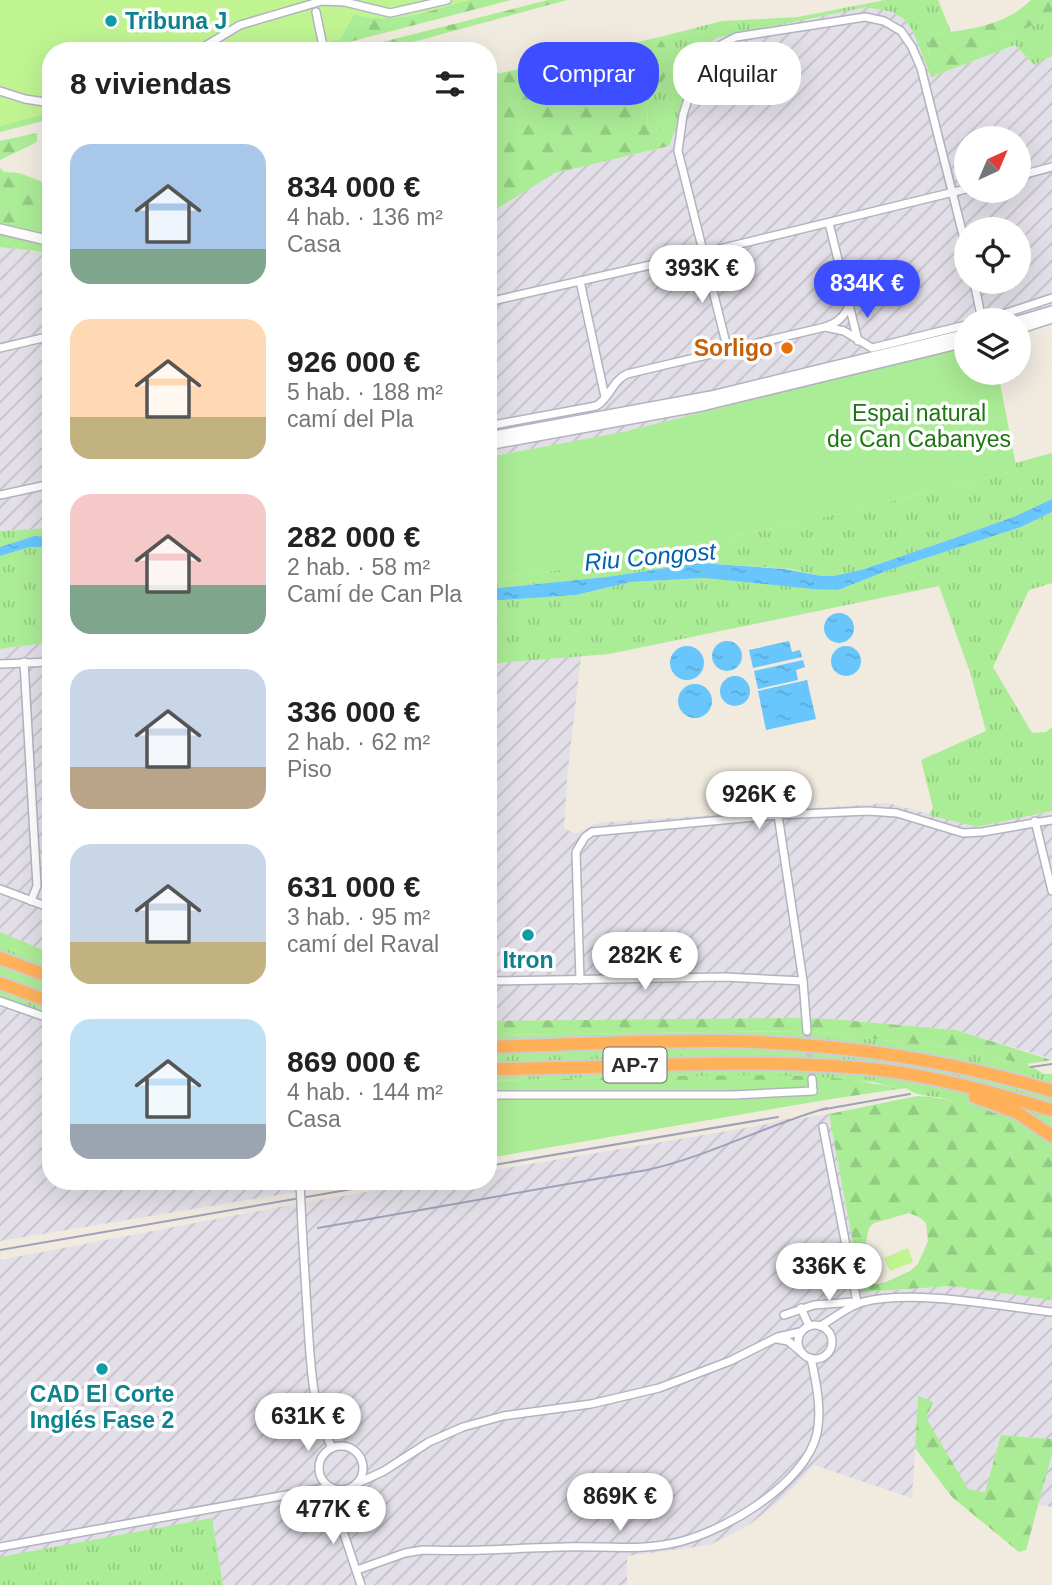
<!DOCTYPE html>
<html lang="es">
<meta charset="utf-8">
<style>
body{margin:0;font-family:Arial,sans-serif;background:#f6f6f6;color:#222;height:100vh;display:flex;flex-direction:column;font-size:26px;white-space:nowrap}
*{box-sizing:border-box;margin:0}
p{font-size:23px;color:#767676}
.icon{flex:none;width:38px;height:38px;fill:none;stroke:currentColor;stroke-width:2;stroke-linecap:round;stroke-linejoin:round}
.map{position:relative;flex:1;overflow:hidden}
.details{position:absolute;left:42px;top:42px;width:455px;height:1148px;display:flex;flex-direction:column;background:#fff;border-radius:28px;box-shadow:0 7px 28px #0002}
.details>*{flex:none}
.guide{position:absolute;left:518px;top:42px;width:429px;height:63px;display:flex;gap:14px}
.needle{width:46px;rotate:44deg}
.buttons{position:absolute;left:954px;top:126px;display:grid;gap:14px}
.buttons a{display:grid;place-items:center;width:77px;height:77px;border-radius:50%;background:#fff;box-shadow:0 7px 28px #0002;font-size:35px}
.price{position:absolute;translate:-50% -60px;padding:0 16px;border-radius:24px;background:#fff;color:#222;font-size:23px;line-height:46px;filter:drop-shadow(0 2px 4px #0008)}
.price::after{content:'';position:absolute;left:50%;top:42px;width:21px;height:16px;margin-left:-10px;background:inherit;clip-path:polygon(0 0,100% 0,50% 100%)}
.price.active{background:#3c4eff;color:#fff}
ul{padding:0;list-style:none}
li{display:flex;align-items:center;gap:21px;height:175px;padding:0 28px}
li span{display:grid;place-items:center;flex:none;width:196px;height:140px;border-radius:21px;color:#555}
li>.icon{margin-inline-start:auto}
span .icon{width:84px;height:84px;fill:#fffc;stroke-width:1}
li b{font-size:30px}
h2{display:flex;justify-content:space-between;align-items:center;height:84px;padding:0 28px;font-size:30px}
.tag{padding:0 24px;border-radius:28px;background:#fff;box-shadow:0 7px 28px #0002;font-size:24px;line-height:63px}
.tag.active{background:#3c4eff;color:#fff}
.map>svg:first-child{display:block}
.industrial{fill:url(#industrial-furrows);fill-rule:evenodd}
.grass{fill:url(#grass-tufts)}
.forest{fill:url(#forest-firs);fill-rule:evenodd}
.park{fill:#abec96}
.pitch{fill:#c0f491}
.water{fill:url(#water-ripples)}
.lines{fill:none;stroke-linecap:round;stroke-linejoin:round}
.minor-tunnel{stroke:#c9c4bb;stroke-width:7;stroke-dasharray:7 3.5;stroke-linecap:butt}
.minor-casing{stroke:#b2b3c2;stroke-width:10}
.tertiary-casing{stroke:#b2b3c2;stroke-width:12}
.motorway-casing{stroke:#cdcdcd;stroke-width:16}
.minor{stroke:#fff;stroke-width:7}
.tertiary{stroke:#fff;stroke-width:9}
.motorway{stroke:#ffb15a;stroke-width:12}
.rail{stroke:#a0a1b9;stroke-width:2}
.minor-bridge-casing{stroke:#b2b3c2;stroke-width:10;stroke-linecap:butt}
.minor-bridge{stroke:#fff;stroke-width:7}
.culture-dot{fill:#0f9aa8;stroke:#fff;stroke-width:2.5}
.food-dot{fill:#e8710a;stroke:#fff;stroke-width:2.5}
.labels{text-anchor:middle;stroke-width:7;stroke-linejoin:round;paint-order:stroke}
.shield{fill:#fff;stroke:#6c6c6c;stroke-width:2}
.shield-label{font-size:21px;font-weight:bold;fill:#2d2d2d}
.culture-label{font-size:23px;font-weight:bold;fill:#0d838f;stroke:#fff}
.food-label{font-size:23px;font-weight:bold;fill:#c56008;stroke:#fff;text-anchor:end}
.park-label{font-size:23px;fill:#1e7513;stroke:#fff}
.water-label{font-size:24px;font-style:italic;fill:#0062ae;stroke:#fff}
</style>
<div class="map">
<svg width="1052" height="1585" viewBox="0 0 1052 1585">
<defs>
<pattern id="industrial-furrows" width="10" height="10" patternUnits="userSpaceOnUse" patternTransform="scale(1.75)"><rect width="10" height="10" fill="#e3dfe8"/><path d="M-1 1l2-2M0 10L10 0M9 11l2-2" fill="none" stroke="#c3c0c7"/></pattern>
<pattern id="grass-tufts" width="24" height="20" patternUnits="userSpaceOnUse" patternTransform="scale(1.75)"><rect width="24" height="20" fill="#abec96"/><path d="M3 7l-1-3M5 7V3M7 7l1-3M15 17l-1-3M17 17v-4M19 17l1-3" fill="none" stroke="#93cb82"/></pattern>
<pattern id="forest-firs" width="22" height="20" patternUnits="userSpaceOnUse" patternTransform="scale(1.75)"><rect width="22" height="20" fill="#abec96"/><path d="M5 1l3.5 6h-7zM16 11l3.5 6h-7z" fill="#93cb82"/></pattern>
<pattern id="water-ripples" width="26" height="14" patternUnits="userSpaceOnUse" patternTransform="scale(1.75)"><rect width="26" height="14" fill="#68c6fc"/><path d="M2 4q2-2 4 0t4 0M15 11q2-2 4 0t4 0" fill="none" stroke="#5aaad8"/></pattern>
</defs>
<rect width="100%" height="100%" fill="#f0eadf"/>
<g class="industrial">
<path d="M866,6L892,12L904,19L913,31L931,77L1015,45L1034,65L1052,56V323L1019,332L1018,320H966V346L623,432L488,457V211L496,209L555,173L669,146L697,56L716,38ZM966,138H1018V191H966ZM966,229H1018V282H966Z"/>
<polygon points="7,246 51,255 51,528 0,531 0,247"/>
<polygon points="51,642 51,953 0,932 0,649"/>
<polygon points="581,656 567,778 564,828 575,834 598,823 888,803 977,827 1052,811 1052,1059 956,1030 831,1019 488,1021 488,664"/>
<polygon points="0,997 51,1015 51,1181 307,1181 308,1190 0,1241"/>
<polygon points="829,1114 862,1292 951,1286 1052,1300 1052,1439 1001,1435 985,1492 968,1489 925,1418 918,1397 912,1498 814,1465 781,1500 749,1525 710,1545 627,1556 627,1585 223,1585 212,1519 0,1557 0,1260 291,1205 430,1181 488,1181 488,1171 763,1125 787,1118 790,1120"/>
<polygon points="1052,1454 1052,1507 1038,1505"/>
</g>
<g class="grass">
<polygon points="885,0 938,0 951,32 933,34 928,45 929,62 973,56 991,43 1052,17 1052,56 1034,65 1015,45 931,77 913,31 904,19 892,12 866,7 716,38 697,56 674,133 662,129 647,128 648,105 670,69 670,55 660,37 722,21 798,17"/>
<polygon points="51,112 51,119 0,132 0,126"/>
<polygon points="1052,453 1052,499 1019,515 946,541 858,571 833,576 824,577 791,569 700,563 606,577 488,589 488,579 597,565 812,520 1017,471 1015,463"/>
<polygon points="1052,512 1052,583 1029,590 993,667 1032,733 1046,732 1052,727 1052,811 977,827 929,815 933,808 921,760 986,731 971,675 939,586 609,654 488,664 488,601 576,595 631,582 704,578 838,590 889,570 1021,527"/>
<polygon points="51,528 51,537 34,536 0,547 0,531"/>
<polygon points="30,547 51,547 51,642 0,649 0,556"/>
<polygon points="0,944 51,965 51,1015 0,997"/>
<path d="M811,1031L955,1049L1027,1064L1044,1074H1052V1148C1019,1122 983,1108 942,1098C927,1095 919,1097 906,1088L898,1089L873,1082L800,1077L649,1076L488,1081V1035Z"/>
<polygon points="212,1518 223,1585 0,1585 0,1557"/>
</g>
<g class="forest">
<path d="M468,0H511L330,47V51H287L340,39L354,14C392,26 432,10 468,0Z"/>
<polygon points="548,0 567,0 380,51 347,51"/>
<path d="M1031,0H1052V17L991,43L973,56L941,72L929,62L928,45L933,34C968,30 1005,26 1031,0Z"/>
<polygon points="660,37 670,55 670,69 648,105 647,127 662,129 674,133 669,146 555,173 496,209 488,211 488,76"/>
<polygon points="37,133 37,141 33,144 0,160 0,141"/>
<polygon points="0,168 4,172 19,173 51,185 51,255 36,251 0,247"/>
<polygon points="0,932 51,953 51,965 0,944"/>
<polygon points="788,1018 831,1019 956,1030 1051,1060 1027,1064 955,1049 811,1031 488,1035 488,1021"/>
<path d="M649,1076C726,1077 825,1069 898,1089L825,1100L822,1087H488V1081Z"/>
<path d="M917,1096C964,1098 1016,1117 1052,1148V1300L951,1286L862,1292L829,1114ZM909,1213L919,1217L926,1223L928,1241L918,1264L910,1271L886,1282L865,1286L862,1275L869,1259L866,1242L869,1228L874,1223Z"/>
<polygon points="918,1396 933,1402 926,1418 968,1489 985,1492 1001,1435 1052,1439 1052,1454 1026,1550 1019,1552 952,1497 915,1448"/>
</g>
<g class="park">
<polygon points="966,346 966,373 998,373 1017,471 812,520 597,565 488,579 488,457 623,432"/>
<polygon points="488,1087 823,1087 825,1100 488,1158"/>
<polygon points="307,1181 358,1181 308,1190"/>
</g>
<g class="pitch">
<path d="M0,0H468C432,10 392,26 354,14L340,39L287,51H51V112L0,126Z"/>
<polygon points="908,1248 913,1262 890,1271 884,1258"/>
</g>
<g class="water">
<polygon points="1052,499 1052,512 1021,527 889,570 838,590 813,589 704,578 631,582 576,595 488,601 488,589 606,577 700,563 785,569 821,576 833,576 861,570 946,541 1016,516"/>
<polygon points="34,536 51,537 51,547 30,547 0,556 0,547"/>
<circle cx="839" cy="628" r="15"/>
<circle cx="727" cy="656" r="15"/>
<polygon points="789,641 792,652 800,650 802,657 753,668 749,650"/>
<circle cx="846" cy="661" r="15"/>
<circle cx="687" cy="663" r="17"/>
<polygon points="803,660 805,667 796,670 798,680 758,689 754,671"/>
<circle cx="735" cy="691" r="15"/>
<polygon points="807,680 816,719 766,730 758,691"/>
<circle cx="695" cy="701" r="17"/>
</g>
<g class="lines">
<polyline class="minor-tunnel" points="807,1031 812,1079"/>
<g class="minor-casing">
<g id="minor">
<polyline points="316,12 324,51"/>
<polyline points="197,51 240,25 322,1 345,2 390,13 447,0"/>
<polyline points="0,91 25,99 51,103"/>
<polyline points="1018,176 1052,167"/>
<polyline points="829,223 858,341"/>
<polyline points="580,281 605,397"/>
<polyline points="974,282 982,320"/>
<polyline points="488,302 703,253 966,189"/>
<polyline points="985,320 1052,298"/>
<path d="M825,327C837,323 843,318 849,306"/>
<polyline points="0,348 51,336"/>
<polyline points="728,351 678,151 683,115 700,62 711,50 736,37 865,17 884,21 901,31 912,47 921,68 966,247"/>
<path d="M488,426L596,406C610,398 612,381 627,374L825,327L844,331L872,348L966,325"/>
<polyline points="0,495 51,484"/>
<polyline points="24,662 37,886 31,901"/>
<polyline points="0,664 51,662"/>
<polyline points="778,815 803,981 807,1031"/>
<polyline points="1035,821 1052,891"/>
<polyline points="0,889 51,908"/>
<polyline points="580,980 576,852 585,837 592,832 778,815 868,811 897,813 963,833 982,832 1052,820"/>
<polyline points="488,981 724,977 803,981"/>
<polyline points="0,1001 51,1019"/>
<polyline points="488,1095 733,1095 813,1091 812,1079"/>
<polyline points="823,1127 857,1302"/>
<path d="M302,1227C304,1260 306,1293 308,1325C311,1369 312,1408 332,1448"/>
<polyline points="801,1308 809,1326"/>
<polyline points="784,1315 814,1305 854,1302"/>
<circle cx="815" cy="1342" r="17"/>
<path d="M820,1326C835,1318 846,1307 863,1302C912,1289 1000,1306 1052,1312"/>
<polyline points="777,1339 788,1341 800,1351"/>
<circle cx="341" cy="1468" r="22"/>
<polyline points="356,1484 384,1471 429,1442 463,1427 503,1416 591,1404 659,1388 730,1361 778,1337 800,1332"/>
<polyline points="332,1488 342,1528 361,1585"/>
<polyline points="0,1547 330,1487"/>
<path d="M357,1570L405,1553L423,1550C469,1552 516,1548 562,1547C598,1545 634,1551 669,1544C718,1536 806,1485 817,1433C822,1410 816,1381 811,1358"/>
</g>
</g>
<g class="tertiary-casing">
<g id="tertiary">
<polyline points="0,229 51,241"/>
<polyline points="1018,321 1052,311"/>
<polyline points="1018,329 1052,318"/>
<polyline points="488,437 711,396 966,334"/>
<polyline points="488,445 702,406 966,342"/>
</g>
</g>
<g class="motorway-casing">
<g id="motorway">
<polyline points="0,958 51,977"/>
<polyline points="0,983 51,1002"/>
<path d="M488,1047C566,1045 644,1040 722,1041C834,1043 946,1059 1052,1091"/>
<path d="M488,1069C619,1069 750,1056 881,1070C939,1077 997,1094 1052,1110"/>
<polyline points="975,1097 1018,1113 1052,1136"/>
</g>
</g>
<use href="#minor" class="minor"/>
<use href="#tertiary" class="tertiary"/>
<use href="#motorway" class="motorway"/>
<g class="rail">
<polyline points="1031,1067 1052,1064"/>
<polyline points="820,1110 910,1094"/>
<polyline points="488,1166 778,1117"/>
<path d="M318,1228L647,1170C710,1156 766,1125 827,1108"/>
<polyline points="0,1250 399,1181"/>
</g>
<g class="minor-bridge-casing">
<polyline id="minor-bridge" points="300,1182 302,1227"/>
</g>
<use href="#minor-bridge" class="minor-bridge"/>
</g>
<g class="culture-dot">
<circle cx="111" cy="21" r="7"/>
<circle cx="528" cy="935" r="7"/>
<circle cx="102" cy="1369" r="7"/>
</g>
<circle class="food-dot" cx="787" cy="348" r="7"/>
<g class="labels">
<rect class="shield" x="603.5" y="1047.5" width="63" height="35" rx="5"/>
<g class="shield-label">
<text x="635" y="1072">AP-7</text>
</g>
<g class="culture-label">
<text x="125" y="29" text-anchor="start">Tribuna J</text>
<text x="528" y="968">Itron</text>
<text x="102" y="1402">CAD El Corte<tspan x="102" dy="26">Inglés Fase 2</tspan></text>
</g>
<g class="food-label">
<text x="773" y="356">Sorligo</text>
</g>
<g class="park-label">
<text x="919" y="421">Espai natural<tspan x="919" dy="26">de Can Cabanyes</tspan></text>
</g>
<g class="water-label">
<text transform="translate(650 557) rotate(-5)" y="8">Riu Congost</text>
</g>
</g>
</svg>
<div class="buttons">
<a><svg class="needle" viewBox="-14 -14 28 28"><path d="M0-13l5 13h-10z" fill="#e53935"/><path d="M0 13l5-13h-10z" fill="#767676"/></svg></a>
<a><svg class="icon" aria-label="locate" viewBox="0 0 24 24"><circle cx="12" cy="12" r="6"/><path d="M12 2v4M12 18v4M2 12h4M18 12h4"/></svg></a>
<a><svg class="icon" aria-label="layers" viewBox="0 0 24 24"><path d="M12 4l9 5-9 5-9-5zM3 14l9 5 9-5"/></svg></a>
</div>
<b class="price" style="left:702px;top:305px">393K €</b>
<b class="price active" style="left:867px;top:320px">834K €</b>
<b class="price" style="left:759px;top:831px">926K €</b>
<b class="price" style="left:645px;top:992px">282K €</b>
<b class="price" style="left:829px;top:1303px">336K €</b>
<b class="price" style="left:308px;top:1453px">631K €</b>
<b class="price" style="left:620px;top:1533px">869K €</b>
<b class="price" style="left:333px;top:1546px">477K €</b>
<div class="guide">
<a class="tag active">Comprar</a>
<a class="tag">Alquilar</a>
</div>
<section class="details">
<h2>8 viviendas<svg class="icon" aria-label="filters" viewBox="0 0 24 24"><path d="M4 7h16M4 17h16"/><circle cx="9" cy="7" r="2"/><circle cx="15" cy="17" r="2"/></svg></h2>
<ul>
<li><span style="background:linear-gradient(#a9c7e8 75%,#7fa58c 0)"><svg class="icon" aria-label="home" viewBox="0 0 24 24"><path d="M3 11l9-7 9 7M6 9v11h12V9"/></svg></span><div><b>834 000 €</b><p>4 hab. · 136 m²</p><p>Casa</p></div></li>
<li><span style="background:linear-gradient(#ffd9b3 70%,#c2b280 0)"><svg class="icon" aria-label="home" viewBox="0 0 24 24"><path d="M3 11l9-7 9 7M6 9v11h12V9"/></svg></span><div><b>926 000 €</b><p>5 hab. · 188 m²</p><p>camí del Pla</p></div></li>
<li><span style="background:linear-gradient(#f6c9c9 65%,#7fa58c 0)"><svg class="icon" aria-label="home" viewBox="0 0 24 24"><path d="M3 11l9-7 9 7M6 9v11h12V9"/></svg></span><div><b>282 000 €</b><p>2 hab. · 58 m²</p><p>Camí de Can Pla</p></div></li>
<li><span style="background:linear-gradient(#c9d6e8 70%,#b9a48a 0)"><svg class="icon" aria-label="home" viewBox="0 0 24 24"><path d="M3 11l9-7 9 7M6 9v11h12V9"/></svg></span><div><b>336 000 €</b><p>2 hab. · 62 m²</p><p>Piso</p></div></li>
<li><span style="background:linear-gradient(#c9d6e8 70%,#c2b280 0)"><svg class="icon" aria-label="home" viewBox="0 0 24 24"><path d="M3 11l9-7 9 7M6 9v11h12V9"/></svg></span><div><b>631 000 €</b><p>3 hab. · 95 m²</p><p>camí del Raval</p></div></li>
<li><span style="background:linear-gradient(#bfe0f5 75%,#9aa5b1 0)"><svg class="icon" aria-label="home" viewBox="0 0 24 24"><path d="M3 11l9-7 9 7M6 9v11h12V9"/></svg></span><div><b>869 000 €</b><p>4 hab. · 144 m²</p><p>Casa</p></div></li>
</ul>
</section>
</div>
